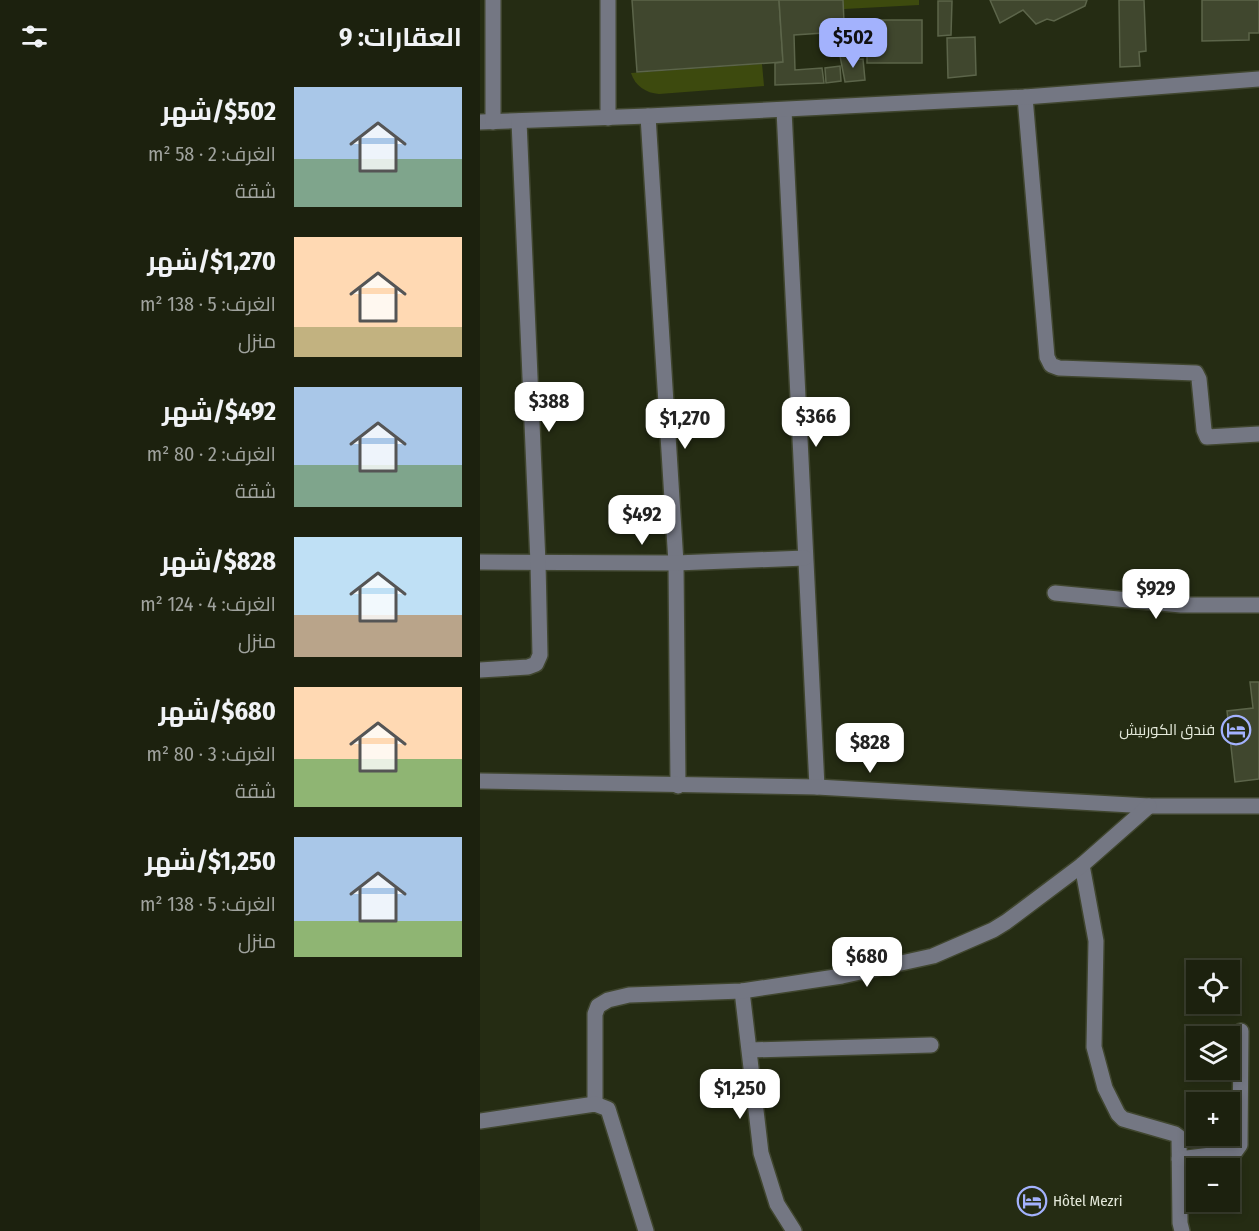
<!DOCTYPE html>
<html lang="ar">
<meta charset="utf-8">
<style>
body{margin:0;font-family:"Fira Sans Condensed",Cairo,sans-serif;background:#292e1c;color:#f1f3f6;direction:rtl;height:100vh;display:flex;flex-direction:column;font-size:22px;white-space:nowrap}
*{box-sizing:border-box;margin:0}
p{font-size:20px;color:#a0a39e}
.icon{flex:none;width:33px;height:33px;fill:none;stroke:currentColor;stroke-width:2;stroke-linecap:round;stroke-linejoin:round}
.map{position:relative;flex:1;overflow:hidden;direction:ltr}
.details{display:flex;flex-direction:column;background:#1c210e;width:480px}
.details>*{flex:none}
.fabs{position:absolute;left:706px;top:960px;display:grid;gap:12px}
.fabs a{display:grid;place-items:center;width:54px;height:54px;border-radius:0px;background:#1c210e;box-shadow:0 3px 9px #0003,0 0 0 2px #3a3e2e;font-size:30px}
.price{position:absolute;translate:-50% -51px;padding:0 14px;border-radius:12px;background:#fff;color:#222;font-size:20px;line-height:39px;filter:drop-shadow(0 2px 3px #0008)}
.price::after{content:'';position:absolute;left:50%;top:36px;width:18px;height:14px;margin-left:-9px;background:inherit;clip-path:polygon(0 0,100% 0,50% 100%)}
.price.current{background:#a3b2fd;color:#111}
ul{padding:0;list-style:none}
li{display:flex;align-items:center;gap:18px;height:150px;padding:0 18px}
li span{display:grid;place-items:center;flex:none;width:168px;height:120px;border-radius:0px;color:#555}
li>.icon{margin-inline-start:auto}
span .icon{width:72px;height:72px;fill:#fffc;stroke-width:1}
li b{font-size:26px}
h2{display:flex;justify-content:space-between;align-items:center;height:72px;padding:0 18px;font-size:26px}
main{display:flex;flex:1;min-height:0}
.map>svg:first-child{display:block}
.green{fill:#3d4a0e}
.building{fill:#40472e;stroke:#5c654a;stroke-width:1.5}
.lines{fill:none;stroke-linecap:round;stroke-linejoin:round}
.minor-casing{stroke:#40462f;stroke-width:18}
.minor{stroke:#747783;stroke-width:15}
.labels{text-anchor:middle;stroke-width:4.5;stroke-linejoin:round;paint-order:stroke}
.poi-label{font-size:15px;fill:#e4e9da;stroke:#252c13;text-anchor:end}
</style>
<main>
<div class="map">
<svg width="779" height="1231" viewBox="0 0 779 1231">
<rect width="100%" height="100%" fill="#252c13"/>
<g class="green">
<polygon points="363,0 439,0 439,5 364,9"/>
<path d="M282,64L284,86L179,94C166,93 155,86 151,73Z"/>
</g>
<g class="building">
<polygon points="152,0 299,0 303,62 157,72"/>
<polygon points="299,0 363,0 364,22 358,23 358,32 314,35 315,70 342,68 344,83 295,85 295,63 303,62"/>
<polygon points="510,0 607,0 605,6 574,21 567,19 556,24 543,10 520,23"/>
<polygon points="639,0 664,0 666,51 659,52 660,66 640,67"/>
<polygon points="722,0 779,0 779,33 769,33 769,40 722,41"/>
<polygon points="458,1 472,1 471,35 458,36"/>
<rect x="387" y="20" width="55" height="43"/>
<polygon points="495,37 496,75 468,78 467,38"/>
<polygon points="370,54 371,60 383,59 385,80 365,82 360,56"/>
<polygon points="360,66 361,81 346,83 345,68"/>
<polygon points="770,682 779,682 779,779 755,782 747,711 773,708"/>
</g>
<g class="lines">
<g class="minor-casing">
<g id="minor">
<polyline points="545,97 567,357 571,365 579,368 716,373 719,379 724,430 727,437 779,434"/>
<polyline points="304,110 337,787"/>
<polyline points="168,116 196,563 198,786"/>
<polyline points="128,118 128,0"/>
<polyline points="0,122 168,116 545,97 779,79"/>
<polyline points="13,122 13,0"/>
<polyline points="0,562 196,563 325,558"/>
<polyline points="575,593 701,605 779,605"/>
<polyline points="0,670 48,667 56,664 60,655 58,563 39,121"/>
<polyline points="0,781 337,787 669,806 779,806"/>
<polyline points="602,865 616,941 614,1047 625,1088 638,1114 643,1119 695,1134 699,1137 700,1223 702,1231"/>
<polyline points="262,991 281,1153 297,1204 314,1231"/>
<polyline points="270,1050 451,1045"/>
<polyline points="115,1104 115,1014 118,1006 128,1000 149,995 262,991 362,976 453,956 513,930 526,922 602,865 669,806"/>
<polyline points="0,1121 115,1104 128,1109 166,1231"/>
<polyline points="699,1159 755,1152 760,1145 761,1031"/>
</g>
</g>
<use href="#minor" class="minor"/>
</g>
<defs>
<g id="hotel-ring" transform="scale(1.5)"><circle r="9.5" fill="#252c13" stroke="#a3b2fd" stroke-width="1.5"/><path d="M-6-4.5h1.5V1H6V5H4.5V3h-9V5H-6ZM-4 0a1.8 1.8 0 1 1 3.6 0ZM.5 0V-2.5h3Q6-2.5 6 0Z" fill="#a3b2fd"/></g>
</defs>
<g fill-rule="evenodd">
<use href="#hotel-ring" x="756" y="730"/>
<use href="#hotel-ring" x="552" y="1201"/>
</g>
<g class="labels">
<g class="poi-label">
<text x="735" y="735">فندق الكورنيش</text>
<text x="573" y="1206" text-anchor="start">Hôtel Mezri</text>
</g>
</g>
</svg>
<div class="fabs">
<a><svg class="icon" aria-label="locate" viewBox="0 0 24 24"><circle cx="12" cy="12" r="6"/><path d="M12 2v4M12 18v4M2 12h4M18 12h4"/></svg></a>
<a><svg class="icon" aria-label="layers" viewBox="0 0 24 24"><path d="M12 4l9 5-9 5-9-5zM3 14l9 5 9-5"/></svg></a>
<a>+</a>
<a>−</a>
</div>
<b class="price current" style="left:373px;top:69px">$502</b>
<b class="price" style="left:69px;top:433px">$388</b>
<b class="price" style="left:336px;top:448px">$366</b>
<b class="price" style="left:205px;top:450px">$1,270</b>
<b class="price" style="left:162px;top:546px">$492</b>
<b class="price" style="left:676px;top:620px">$929</b>
<b class="price" style="left:390px;top:774px">$828</b>
<b class="price" style="left:387px;top:988px">$680</b>
<b class="price" style="left:260px;top:1120px">$1,250</b>
</div>
<section class="details">
<h2>العقارات: 9<svg class="icon" aria-label="filters" viewBox="0 0 24 24"><path d="M4 7h16M4 17h16"/><circle cx="9" cy="7" r="2"/><circle cx="15" cy="17" r="2"/></svg></h2>
<ul>
<li><span style="background:linear-gradient(#a9c7e8 60%,#7fa58c 0)"><svg class="icon" aria-label="home" viewBox="0 0 24 24"><path d="M3 11l9-7 9 7M6 9v11h12V9"/></svg></span><div><b>$502/شهر</b><p>الغرف: 2 · 58 m²</p><p>شقة</p></div></li>
<li><span style="background:linear-gradient(#ffd9b3 75%,#c2b280 0)"><svg class="icon" aria-label="home" viewBox="0 0 24 24"><path d="M3 11l9-7 9 7M6 9v11h12V9"/></svg></span><div><b>$1,270/شهر</b><p>الغرف: 5 · 138 m²</p><p>منزل</p></div></li>
<li><span style="background:linear-gradient(#a9c7e8 65%,#7fa58c 0)"><svg class="icon" aria-label="home" viewBox="0 0 24 24"><path d="M3 11l9-7 9 7M6 9v11h12V9"/></svg></span><div><b>$492/شهر</b><p>الغرف: 2 · 80 m²</p><p>شقة</p></div></li>
<li><span style="background:linear-gradient(#bfe0f5 65%,#b9a48a 0)"><svg class="icon" aria-label="home" viewBox="0 0 24 24"><path d="M3 11l9-7 9 7M6 9v11h12V9"/></svg></span><div><b>$828/شهر</b><p>الغرف: 4 · 124 m²</p><p>منزل</p></div></li>
<li><span style="background:linear-gradient(#ffd9b3 60%,#8fb573 0)"><svg class="icon" aria-label="home" viewBox="0 0 24 24"><path d="M3 11l9-7 9 7M6 9v11h12V9"/></svg></span><div><b>$680/شهر</b><p>الغرف: 3 · 80 m²</p><p>شقة</p></div></li>
<li><span style="background:linear-gradient(#a9c7e8 70%,#8fb573 0)"><svg class="icon" aria-label="home" viewBox="0 0 24 24"><path d="M3 11l9-7 9 7M6 9v11h12V9"/></svg></span><div><b>$1,250/شهر</b><p>الغرف: 5 · 138 m²</p><p>منزل</p></div></li>
</ul>
</section>
</main>
